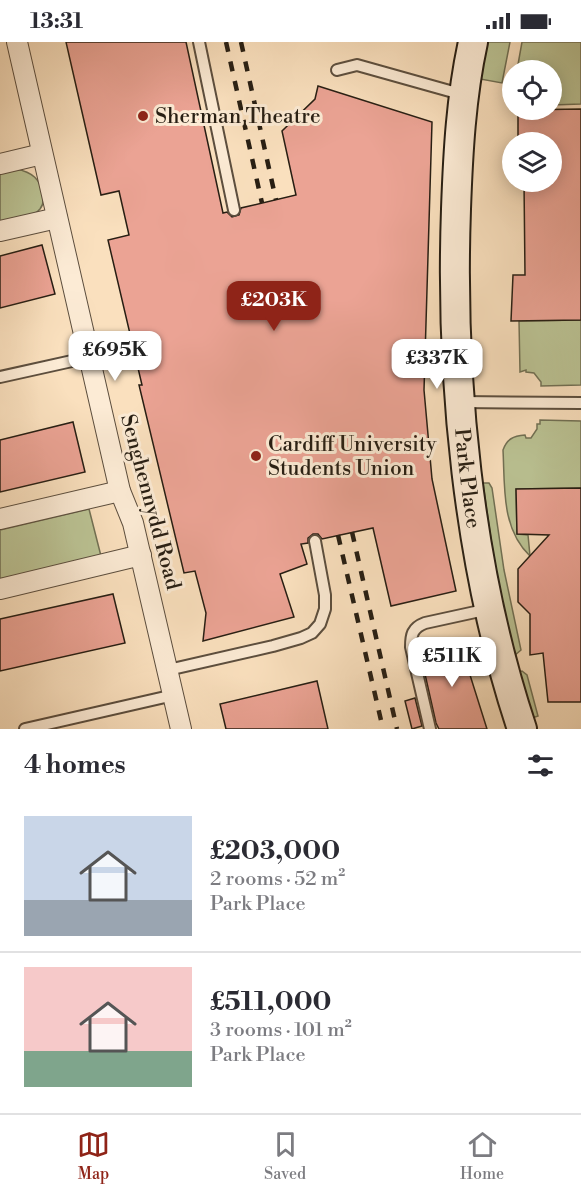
<!DOCTYPE html>
<meta charset="utf-8">
<style>
body{margin:0;font-family:"Libre Bodoni",serif;background:#f7f7f7;color:#2b2b33;height:100vh;display:flex;flex-direction:column;font-size:22px;white-space:nowrap}
*{box-sizing:border-box;margin:0}
p{font-size:20px;color:#7c7c81}
.icon{flex:none;width:33px;height:33px;fill:none;stroke:currentColor;stroke-width:2;stroke-linecap:round;stroke-linejoin:round}
.map{position:relative;height:687px;overflow:hidden}
.details{display:flex;flex-direction:column;background:#fff;flex:1}
.details>*{flex:none}
.fabs{position:absolute;left:502px;top:18px;display:grid;gap:12px}
.fabs a{display:grid;place-items:center;width:60px;height:60px;border-radius:50%;background:#fff;box-shadow:0 3px 15px #0003;font-size:30px}
.price{position:absolute;translate:-50% -51px;padding:0 14px;border-radius:12px;background:#fff;color:#222;font-size:20px;line-height:39px;filter:drop-shadow(0 2px 3px #0008)}
.price::after{content:'';position:absolute;left:50%;top:36px;width:18px;height:14px;margin-left:-9px;background:inherit;clip-path:polygon(0 0,100% 0,50% 100%)}
.price.active{background:#8f2418;color:#fff}
ul{padding:0;list-style:none}
li{display:flex;align-items:center;gap:18px;height:150px;padding:0 24px}
li+li{border-top:2px solid #e1e1e2}
li span{display:grid;place-items:center;flex:none;width:168px;height:120px;border-radius:0px;color:#555}
li>.icon{margin-inline-start:auto}
span .icon{width:72px;height:72px;fill:#fffc;stroke-width:1}
li b{font-size:26px}
h2{display:flex;justify-content:space-between;align-items:center;height:72px;padding:0 24px;font-size:26px}
.status{display:flex;justify-content:space-between;align-items:center;height:42px;padding:0 30px;background:#fff;direction:ltr}
.status svg{height:16px;fill:currentColor}
.tab-bar{display:flex;justify-content:space-around;align-items:center;height:84px;border-top:2px solid #e1e1e2;background:#fff;font-size:16px;color:#7c7c81}
.tab-bar a{display:grid;justify-items:center;gap:3px}
.tab-bar .active{color:#8f2418}
.map>svg:first-child{display:block}
.green{fill:#bbc394;stroke:#717054;stroke-width:1.5}
.building{fill:#eba394;stroke:#271e13;stroke-width:1.5}
.lines{fill:none;stroke-linecap:round;stroke-linejoin:round}
.lane-casing{stroke:#5c4e3e;stroke-width:14}
.street-casing{stroke:#5c4e3e;stroke-width:22}
.secondary-casing{stroke:#271e13;stroke-width:32}
.lane{stroke:#fcebd5;stroke-width:10}
.street{stroke:#fcebd5;stroke-width:20}
.secondary{stroke:#fcebd5;stroke-width:28}
.rail{stroke:#271e13;stroke-width:4.5;stroke-dasharray:10 10;stroke-linecap:butt}
.poi-dot{fill:#8f2418;stroke:#fcebd5;stroke-width:2}
.labels{text-anchor:middle;stroke-width:6;stroke-linejoin:round;paint-order:stroke}
.poi-label{font-size:21px;fill:#271e13;stroke:#fcebd5;text-anchor:start}
.street-label{font-size:21px;fill:#271e13;stroke:#fcebd5}
</style>
<div class="status"><b>13:31</b><svg viewBox="0 0 49 12"><path d="M0 12V9h3v3zM5 12V6h3v6zM10 12V3h3v9zM15 12V0h3v12zM26 1h20v11H26zM47 4h2v5h-2z"/></svg></div>
<div class="map">
<svg width="581" height="687" viewBox="0 0 581 687">
<rect width="100%" height="100%" fill="#fae0be"/>
<filter id="stains"><feTurbulence type="fractalNoise" baseFrequency=".00333" numOctaves="4"/><feColorMatrix values="0 0 0 0 .2 0 0 0 0 .09 0 0 0 0 .02 0 0 0 .5 -.17"/></filter>
<radialGradient id="worn" r=".72"><stop offset=".6" stop-color="#630" stop-opacity="0"/><stop offset="1" stop-color="#630" stop-opacity=".3"/></radialGradient>
<g class="green">
<polygon points="487,0 510,0 502,41 480,37"/>
<polygon points="522,0 581,0 581,62 552,63 552,28 517,28"/>
<path d="M16,127C32,130 41,137 43,154C44,159 43,163 40,167C32,177 11,179 0,181V131Z"/>
<polygon points="581,278 581,343 541,344 541,340 534,331 526,330 526,328 520,330 519,279"/>
<path d="M540,378L581,379V446L516,447L517,492L528,493L530,514C501,486 505,445 503,408C507,397 513,394 525,393L526,396H531L537,387V382H540Z"/>
<path d="M483,441H489L492,446L504,528L521,608L514,614C499,557 491,499 483,441Z"/>
<polygon points="89,467 101,514 0,537 0,488"/>
<polygon points="522,629 527,633 538,674 532,676 518,630"/>
</g>
<g class="building">
<polygon points="66,0 186,0 223,171 227,170 232,175 239,173 241,166 296,153 282,89 315,57 318,44 432,80 424,348 432,437 456,549 391,564 373,486 322,497 318,492 313,492 308,496 308,501 301,502 307,522 280,532 294,575 203,599 206,571 195,529 184,531 139,343 142,343 108,198 129,193 119,149 101,153"/>
<polygon points="581,67 581,278 511,279 513,233 525,233 524,140 552,140 552,100 518,100 518,68"/>
<polygon points="42,203 55,252 0,266 0,214"/>
<polygon points="73,380 85,430 0,450 0,398"/>
<polygon points="581,446 581,660 548,660 543,611 530,613 530,572 518,560 518,527 549,493 517,492 516,447"/>
<polygon points="113,552 125,601 0,629 0,577"/>
<polygon points="459,598 487,687 439,687 436,681 420,610"/>
<polygon points="317,639 328,687 226,687 220,662"/>
<polygon points="415,656 422,684 412,687 405,659"/>
</g>
<g class="lines">
<g class="lane-casing">
<g id="lane">
<polyline points="199,0 234,168"/>
<polyline points="337,28 357,23 464,53"/>
<polyline points="0,335 90,315"/>
<polyline points="461,360 581,361"/>
<polyline points="168,628 273,604 301,596 312,591 320,582 325,567 325,553 315,499"/>
<polyline points="25,687 174,653"/>
<path d="M430,687L411,605C411,593 412,586 425,581L489,567"/>
</g>
</g>
<g class="street-casing">
<g id="street">
<polyline points="17,0 120,449 133,481 181,687"/>
<polyline points="0,122 42,112"/>
<polyline points="0,189 57,176"/>
<polyline points="0,477 120,449"/>
<polyline points="0,547 141,513"/>
</g>
</g>
<g class="secondary-casing">
<g id="secondary">
<path id="s1" d="M473,0C461,55 458,111 456,167C450,337 468,525 522,687"/>
</g>
</g>
<use href="#lane" class="lane"/>
<use href="#street" class="street"/>
<use href="#secondary" class="secondary"/>
<g class="rail">
<polyline points="226,0 262,161"/>
<polyline points="241,0 276,158"/>
<polyline points="352,490 397,687"/>
<polyline points="338,493 383,687"/>
</g>
</g>
<g class="poi-dot">
<circle cx="143" cy="74" r="6"/>
<circle cx="256" cy="414" r="6"/>
</g>
<g class="labels">
<g class="poi-label">
<text x="155" y="81">Sherman Theatre</text>
<text x="268" y="409">Cardiff University<tspan x="268" dy="24">Students Union</tspan></text>
</g>
<g class="street-label">
<text dy="7" stroke="none"><textPath href="#s1" startOffset="438">Park Place</textPath></text>
<text transform="translate(151 460) rotate(75)" y="7">Senghennydd Road</text>
</g>
</g>
<rect width="100%" height="100%" filter="url(#stains)"/>
<rect width="100%" height="100%" fill="url(#worn)"/>
</svg>
<div class="fabs">
<a><svg class="icon" aria-label="locate" viewBox="0 0 24 24"><circle cx="12" cy="12" r="6"/><path d="M12 2v4M12 18v4M2 12h4M18 12h4"/></svg></a>
<a><svg class="icon" aria-label="layers" viewBox="0 0 24 24"><path d="M12 4l9 5-9 5-9-5zM3 14l9 5 9-5"/></svg></a>
</div>
<b class="price active" style="left:274px;top:290px">£203K</b>
<b class="price" style="left:115px;top:340px">£695K</b>
<b class="price" style="left:437px;top:348px">£337K</b>
<b class="price" style="left:452px;top:646px">£511K</b>
</div>
<section class="details">
<h2>4 homes<svg class="icon" aria-label="filters" viewBox="0 0 24 24"><path d="M4 7h16M4 17h16"/><circle cx="9" cy="7" r="2"/><circle cx="15" cy="17" r="2"/></svg></h2>
<ul>
<li><span style="background:linear-gradient(#c9d6e8 70%,#9aa5b1 0)"><svg class="icon" aria-label="home" viewBox="0 0 24 24"><path d="M3 11l9-7 9 7M6 9v11h12V9"/></svg></span><div><b>£203,000</b><p>2 rooms · 52 m²</p><p>Park Place</p></div></li>
<li><span style="background:linear-gradient(#f6c9c9 70%,#7fa58c 0)"><svg class="icon" aria-label="home" viewBox="0 0 24 24"><path d="M3 11l9-7 9 7M6 9v11h12V9"/></svg></span><div><b>£511,000</b><p>3 rooms · 101 m²</p><p>Park Place</p></div></li>
</ul>
</section>
<nav class="tab-bar">
<a class="active"><svg class="icon" aria-label="map" viewBox="0 0 24 24"><path d="M3 6l6-2 6 2 6-2v14l-6 2-6-2-6 2zM9 4v14M15 6v14"/></svg>Map</a>
<a><svg class="icon" aria-label="saved" viewBox="0 0 24 24"><path d="M7 4h10v16l-5-4-5 4z"/></svg>Saved</a>
<a><svg class="icon" aria-label="home" viewBox="0 0 24 24"><path d="M3 11l9-7 9 7M6 9v11h12V9"/></svg>Home</a>
</nav>
